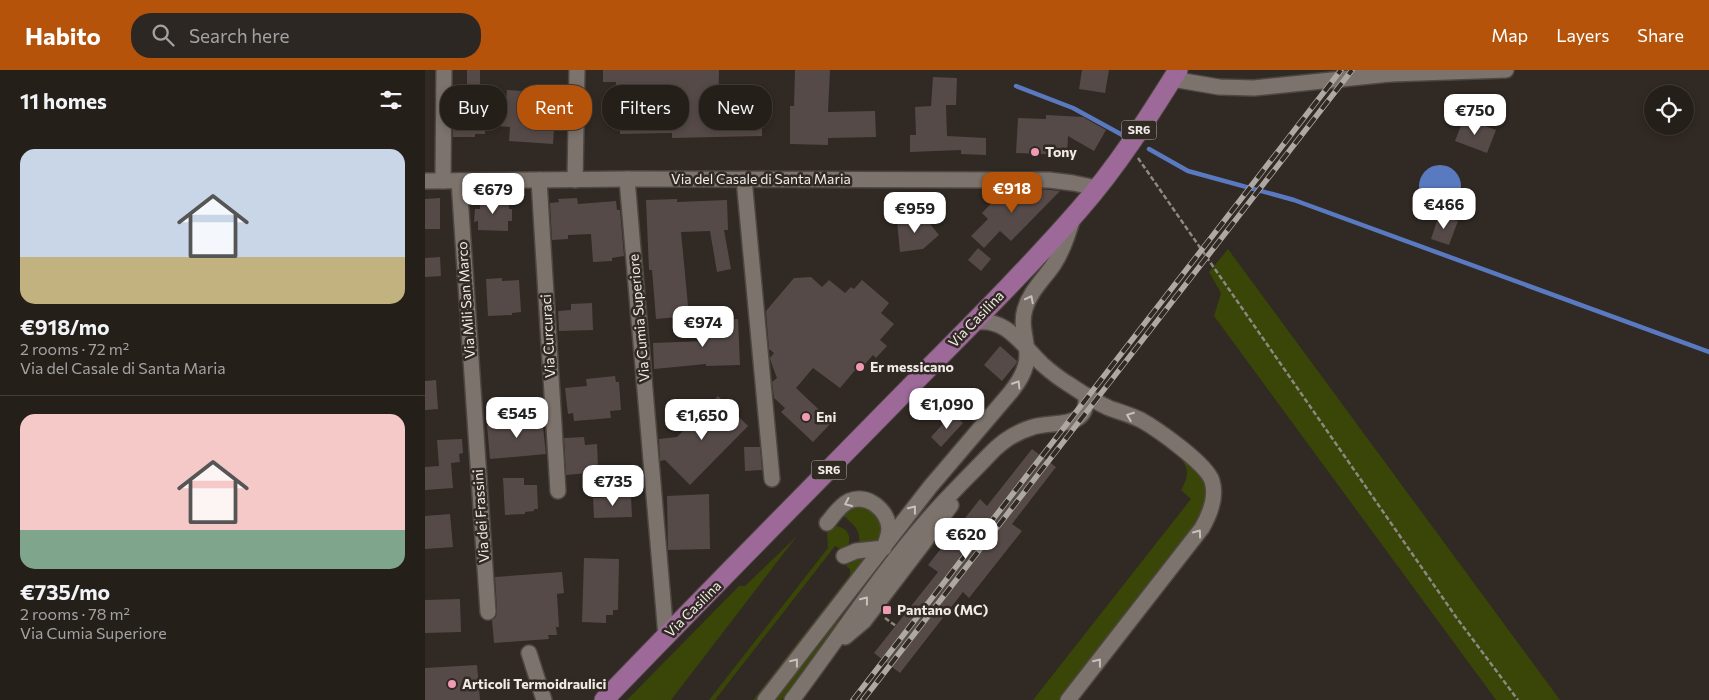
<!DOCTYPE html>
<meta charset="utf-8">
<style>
body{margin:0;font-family:Commissioner,sans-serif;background:#2d2723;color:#f1f3f6;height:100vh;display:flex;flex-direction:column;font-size:19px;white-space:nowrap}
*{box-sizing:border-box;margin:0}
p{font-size:16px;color:#a3a2a2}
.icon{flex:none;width:28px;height:28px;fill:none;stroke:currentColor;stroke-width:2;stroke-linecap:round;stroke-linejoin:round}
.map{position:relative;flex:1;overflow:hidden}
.details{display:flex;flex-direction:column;background:#251f1a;width:425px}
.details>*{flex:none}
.guide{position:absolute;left:15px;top:15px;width:475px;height:45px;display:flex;gap:10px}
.controls{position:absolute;left:1219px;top:15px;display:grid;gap:10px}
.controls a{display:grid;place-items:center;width:50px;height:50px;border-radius:50%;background:#251f1a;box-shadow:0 2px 8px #0003,0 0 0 1px #423d39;font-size:25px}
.price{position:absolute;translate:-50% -42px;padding:0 11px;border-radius:10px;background:#fff;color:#222;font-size:16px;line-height:32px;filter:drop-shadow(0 1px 2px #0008)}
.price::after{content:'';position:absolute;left:50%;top:30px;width:15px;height:11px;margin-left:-8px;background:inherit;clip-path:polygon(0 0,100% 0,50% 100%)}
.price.selected{background:#b45309;color:#fff}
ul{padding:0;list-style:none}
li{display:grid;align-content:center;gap:10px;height:265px;padding:0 20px}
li+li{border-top:1px solid #423d39}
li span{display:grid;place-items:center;height:155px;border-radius:15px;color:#555}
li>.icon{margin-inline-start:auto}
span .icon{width:90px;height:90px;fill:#fffc;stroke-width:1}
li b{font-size:21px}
h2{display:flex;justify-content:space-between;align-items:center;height:60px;padding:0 20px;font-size:21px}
.chip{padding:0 18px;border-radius:20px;background:#251f1a;box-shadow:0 2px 8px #0003,0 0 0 1px #423d39;font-size:18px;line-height:45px}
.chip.selected{background:#b45309;color:#fff}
header{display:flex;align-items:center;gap:30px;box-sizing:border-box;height:70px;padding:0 25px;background:#b45309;color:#fff}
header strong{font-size:24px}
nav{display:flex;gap:28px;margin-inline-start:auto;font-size:18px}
.search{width:350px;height:45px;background:#2d2723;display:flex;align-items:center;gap:12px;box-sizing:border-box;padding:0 18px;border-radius:20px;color:#a3a2a2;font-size:19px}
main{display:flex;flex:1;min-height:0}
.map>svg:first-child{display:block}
.green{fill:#394607}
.water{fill:#597ac0}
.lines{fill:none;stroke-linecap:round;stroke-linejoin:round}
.stream{stroke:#597ac0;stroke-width:4.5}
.building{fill:#554a47}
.minor-casing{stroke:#4d4641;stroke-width:18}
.major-casing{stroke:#4d4641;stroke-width:21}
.path{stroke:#8e8782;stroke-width:2.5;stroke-dasharray:5 2.5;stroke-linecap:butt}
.minor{stroke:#7c736c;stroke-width:15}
.major{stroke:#9c6999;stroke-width:19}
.rail-casing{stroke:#aea8a3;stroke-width:5.5}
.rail{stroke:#312923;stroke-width:4;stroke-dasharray:11;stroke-linecap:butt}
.oneway{stroke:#c7c1bc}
.poi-dot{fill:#f09ab5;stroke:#312923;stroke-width:2}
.labels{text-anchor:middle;stroke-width:5;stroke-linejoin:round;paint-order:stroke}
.shield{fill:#312923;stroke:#b7b1ac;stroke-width:1}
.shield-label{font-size:12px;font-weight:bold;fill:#f0ebe7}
.poi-label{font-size:14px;font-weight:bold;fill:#f0ebe7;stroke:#312923;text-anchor:start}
.street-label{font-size:14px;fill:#f0ebe7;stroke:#312923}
</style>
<header>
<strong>Habito</strong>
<div class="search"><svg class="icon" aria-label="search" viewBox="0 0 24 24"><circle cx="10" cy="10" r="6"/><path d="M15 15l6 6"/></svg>Search here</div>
<nav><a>Map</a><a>Layers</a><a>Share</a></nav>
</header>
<main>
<section class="details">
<h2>11 homes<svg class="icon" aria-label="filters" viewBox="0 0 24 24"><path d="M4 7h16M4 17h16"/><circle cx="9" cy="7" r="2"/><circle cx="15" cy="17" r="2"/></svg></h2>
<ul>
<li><span style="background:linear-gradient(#c9d6e8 70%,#c2b280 0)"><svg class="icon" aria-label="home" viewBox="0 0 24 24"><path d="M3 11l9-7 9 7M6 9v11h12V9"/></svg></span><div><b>€918/mo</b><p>2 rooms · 72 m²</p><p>Via del Casale di Santa Maria</p></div></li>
<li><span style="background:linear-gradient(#f6c9c9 75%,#7fa58c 0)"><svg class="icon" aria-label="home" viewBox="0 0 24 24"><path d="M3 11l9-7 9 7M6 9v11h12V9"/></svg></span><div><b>€735/mo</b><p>2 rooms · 78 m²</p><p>Via Cumia Superiore</p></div></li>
</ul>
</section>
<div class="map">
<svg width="1284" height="630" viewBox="0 0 1284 630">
<rect width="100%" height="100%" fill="#312923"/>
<g class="green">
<polygon points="803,179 1135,630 1071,630 789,246 796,223 784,202"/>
<path d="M753,385L780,402L785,439L639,630H608L766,429L756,420C765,405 764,398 753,385Z"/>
<path d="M429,436H443L459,454L454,472L434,474C436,458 428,455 418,445L419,441Z"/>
<path d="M411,456C425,458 428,470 420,481L410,476L290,630H284L403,478L402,462L407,457Z"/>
<polygon points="372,466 246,630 202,630 314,516 320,516"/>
<polygon points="437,487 439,488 440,491 333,630 328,630 425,505 425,499 421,496 425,491"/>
<polygon points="414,547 418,550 356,630 349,630"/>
</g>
<circle class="water" cx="1015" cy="116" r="21"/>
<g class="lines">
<g class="stream">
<polyline points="591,16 648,38 701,67"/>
<polyline points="724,79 763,101 869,130 1284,282"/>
</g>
</g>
<g class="building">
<polygon points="42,0 55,0 55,43 80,43 82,20 111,22 110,30 131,31 128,74 84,71 85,57 60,55 60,64 50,64 50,67 28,67 28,44 42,43"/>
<polygon points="178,0 294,0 293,53 337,53 337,66 247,68 247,63 195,64 195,49 191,49 191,12 178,12"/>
<polygon points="370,0 405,0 403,42 450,41 451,67 403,68 403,75 365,74 365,36 369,36"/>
<polygon points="657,0 684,0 680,23 654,19"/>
<polygon points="508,7 532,8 531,35 521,35 522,66 561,68 561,85 536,84 536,80 485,82 485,65 491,65 490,37 506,36"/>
<polygon points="621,45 658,47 681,60 669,81 643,66 642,85 591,83 593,48 621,49"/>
<polygon points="1039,48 1071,60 1062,83 1030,71"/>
<polygon points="614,119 635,121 586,171 575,161 559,178 546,166 563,149 557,143 577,122 609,124"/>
<polygon points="15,128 15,159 0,159 0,129"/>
<polygon points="152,128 153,134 191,131 192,140 195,140 199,186 187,188 187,191 168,192 166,164 143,165 143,169 127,170 125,133 134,132 133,129"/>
<polygon points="55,129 84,130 84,139 87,139 87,151 83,151 83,161 53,160 53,151 49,152 50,139 55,139"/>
<polygon points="252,129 252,132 302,130 303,160 299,160 306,199 292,202 285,161 256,162 264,246 231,249 227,200 224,200 221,130"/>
<polygon points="491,145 498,152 501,149 514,165 498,179 475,182 472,152 485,150"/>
<polygon points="1014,145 1033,151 1024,175 1006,169"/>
<polygon points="553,178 566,189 556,201 543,190"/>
<polygon points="15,187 16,206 0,207 0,188"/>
<polygon points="386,207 397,217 404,210 420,223 426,217 429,219 437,210 464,233 456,243 469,254 455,270 462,276 451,288 448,285 434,301 431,299 415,318 388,298 371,318 407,352 388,372 356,342 360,338 349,328 347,312 352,308 346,292 345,288 349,283 344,279 341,241 369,208"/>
<polygon points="77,208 77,211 94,210 96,242 87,243 87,245 63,246 61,209"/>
<polygon points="167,233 168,260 134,261 133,241 146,240 146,234"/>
<polygon points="313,249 315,295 281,296 281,294 229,299 228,273 280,271 278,251"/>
<polygon points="575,276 592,291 591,294 577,311 559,295"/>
<polygon points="190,306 191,312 194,312 196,340 185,341 186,348 149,351 148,343 143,344 140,318 162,316 161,309"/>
<polygon points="11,310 13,339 0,340 0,311"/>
<polygon points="293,326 323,356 265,415 240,390 235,391 234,369 252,367"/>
<polygon points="528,343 538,353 516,377 506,367"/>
<polygon points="117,348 121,384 65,389 62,355"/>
<polygon points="159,367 160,375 172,374 173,398 162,398 163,403 141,405 139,368"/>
<polygon points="37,369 38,383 34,384 35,392 26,393 28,418 0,420 0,397 14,396 12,370"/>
<polygon points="319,377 335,377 337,400 320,401"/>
<polygon points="607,379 631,397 587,454 597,461 544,528 538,522 475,603 449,583 513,502 503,495 555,429 562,436"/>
<polygon points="78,408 99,408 99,415 112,415 113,439 109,439 109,441 100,442 100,444 80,445"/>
<polygon points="284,424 285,479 243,480 242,426"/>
<polygon points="206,426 207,447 169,448 168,428"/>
<polygon points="25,444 28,477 0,479 0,446"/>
<polygon points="159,488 194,489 193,540 188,540 188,545 181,545 181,553 157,552"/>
<polygon points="137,502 139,523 132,524 134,557 131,557 132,565 123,565 124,569 69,573 67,550 71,547 72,541 70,507"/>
<polygon points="35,529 36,562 0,563 0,530"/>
<polygon points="52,595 55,630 0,630 0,598"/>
</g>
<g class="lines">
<g class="minor-casing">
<g id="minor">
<polyline points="966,4 1081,0"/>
<polyline points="747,9 794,17 829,18 965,4 976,0"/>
<polyline points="202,109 241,566"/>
<polyline points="319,109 347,409"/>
<polyline points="114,110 133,421"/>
<polyline points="150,110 152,0"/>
<polyline points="0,111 202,109 624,110 648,113 672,118"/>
<polyline points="18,111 19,0"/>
<polyline points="34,111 63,542"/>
<path d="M547,253C580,245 597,275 617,294C626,302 635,309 645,315C657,323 670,332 684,338C695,342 706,345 716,350C732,359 782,394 787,411C792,427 785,444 777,458L643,630"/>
<path d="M402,453C409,445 414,436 424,431C443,423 462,440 464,458C464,465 461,471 459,478L431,481L419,486"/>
<polyline points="420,567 439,551 503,467 526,435"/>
<polyline points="104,583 119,630"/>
<path d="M340,630L505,417L585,323C594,312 602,300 602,285C602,269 595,255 600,239C605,221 619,209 629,194C638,180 643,164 648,148"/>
<path d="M367,630C413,569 454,505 504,448C523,426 544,406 564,385C576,372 591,362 608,357C629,350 664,361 661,325"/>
</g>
</g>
<g class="major-casing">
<path id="major" d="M179,630C278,527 379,425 479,323C538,263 599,203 654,140C692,97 723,48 753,0"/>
</g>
<g class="path">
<polyline points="713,88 1031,547 1093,630"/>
<polyline points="460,548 471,556"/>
</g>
<use href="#minor" class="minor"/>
<use href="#major" class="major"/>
<g class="rail-casing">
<g id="rail">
<polyline points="428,630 916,0"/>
<polyline points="438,630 927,0"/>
</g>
</g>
<use href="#rail" class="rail"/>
</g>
<defs><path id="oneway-chevron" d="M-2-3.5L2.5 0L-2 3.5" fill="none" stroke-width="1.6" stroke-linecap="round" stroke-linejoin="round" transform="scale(1.25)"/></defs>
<g class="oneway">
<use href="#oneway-chevron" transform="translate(605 229) rotate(-63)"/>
<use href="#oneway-chevron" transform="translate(592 314) rotate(-58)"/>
<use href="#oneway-chevron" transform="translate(705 346) rotate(-159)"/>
<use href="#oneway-chevron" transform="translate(423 433) rotate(155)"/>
<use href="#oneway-chevron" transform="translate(488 439) rotate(-52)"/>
<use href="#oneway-chevron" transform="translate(773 463) rotate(-54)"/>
<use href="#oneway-chevron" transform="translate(440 530) rotate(-52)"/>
<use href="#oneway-chevron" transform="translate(370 592) rotate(-52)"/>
<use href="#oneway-chevron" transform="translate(673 592) rotate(-52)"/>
</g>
<g class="poi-dot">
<circle cx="610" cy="82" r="5"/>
<circle cx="435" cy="297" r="5"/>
<circle cx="381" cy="347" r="5"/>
<rect x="457" y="535" width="10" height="10" rx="2.5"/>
<circle cx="27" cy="614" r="5"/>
</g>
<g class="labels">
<g class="shield">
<rect x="696.5" y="50.5" width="35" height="19" rx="4"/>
<rect x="386.5" y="390.5" width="35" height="19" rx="4"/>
</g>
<g class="shield-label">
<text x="714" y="64">SR6</text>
<text x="404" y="404">SR6</text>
</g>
<g class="poi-label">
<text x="620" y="87">Tony</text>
<text x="445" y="302">Er messicano</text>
<text x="391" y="352">Eni</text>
<text x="472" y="545">Pantano (MC)</text>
<text x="37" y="619">Articoli Termoidraulici</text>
</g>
<g class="street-label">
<text x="336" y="114">Via del Casale di Santa Maria</text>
<text transform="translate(41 230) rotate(-94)" y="5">Via Mili San Marco</text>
<text transform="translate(214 248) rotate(-95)" y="5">Via Cumia Superiore</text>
<text transform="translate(551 249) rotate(-46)" y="5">Via Casilina</text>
<text transform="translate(123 266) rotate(-93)" y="5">Via Curcuraci</text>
<text transform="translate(56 446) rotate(-94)" y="5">Via dei Frassini</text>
<text transform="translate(268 539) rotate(-45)" y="5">Via Casilina</text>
</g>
</g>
</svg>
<div class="controls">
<a><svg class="icon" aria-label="locate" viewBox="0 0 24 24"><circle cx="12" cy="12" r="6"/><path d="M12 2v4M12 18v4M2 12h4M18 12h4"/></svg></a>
</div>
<b class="price" style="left:1050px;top:66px">€750</b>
<b class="price selected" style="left:587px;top:144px">€918</b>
<b class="price" style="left:68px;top:145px">€679</b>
<b class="price" style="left:1019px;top:160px">€466</b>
<b class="price" style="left:490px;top:164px">€959</b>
<b class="price" style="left:278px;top:278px">€974</b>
<b class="price" style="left:522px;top:360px">€1,090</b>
<b class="price" style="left:92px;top:369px">€545</b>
<b class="price" style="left:277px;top:371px">€1,650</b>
<b class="price" style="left:188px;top:437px">€735</b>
<b class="price" style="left:541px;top:490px">€620</b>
<div class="guide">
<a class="chip">Buy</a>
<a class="chip selected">Rent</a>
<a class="chip">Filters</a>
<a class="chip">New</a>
</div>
</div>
</main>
